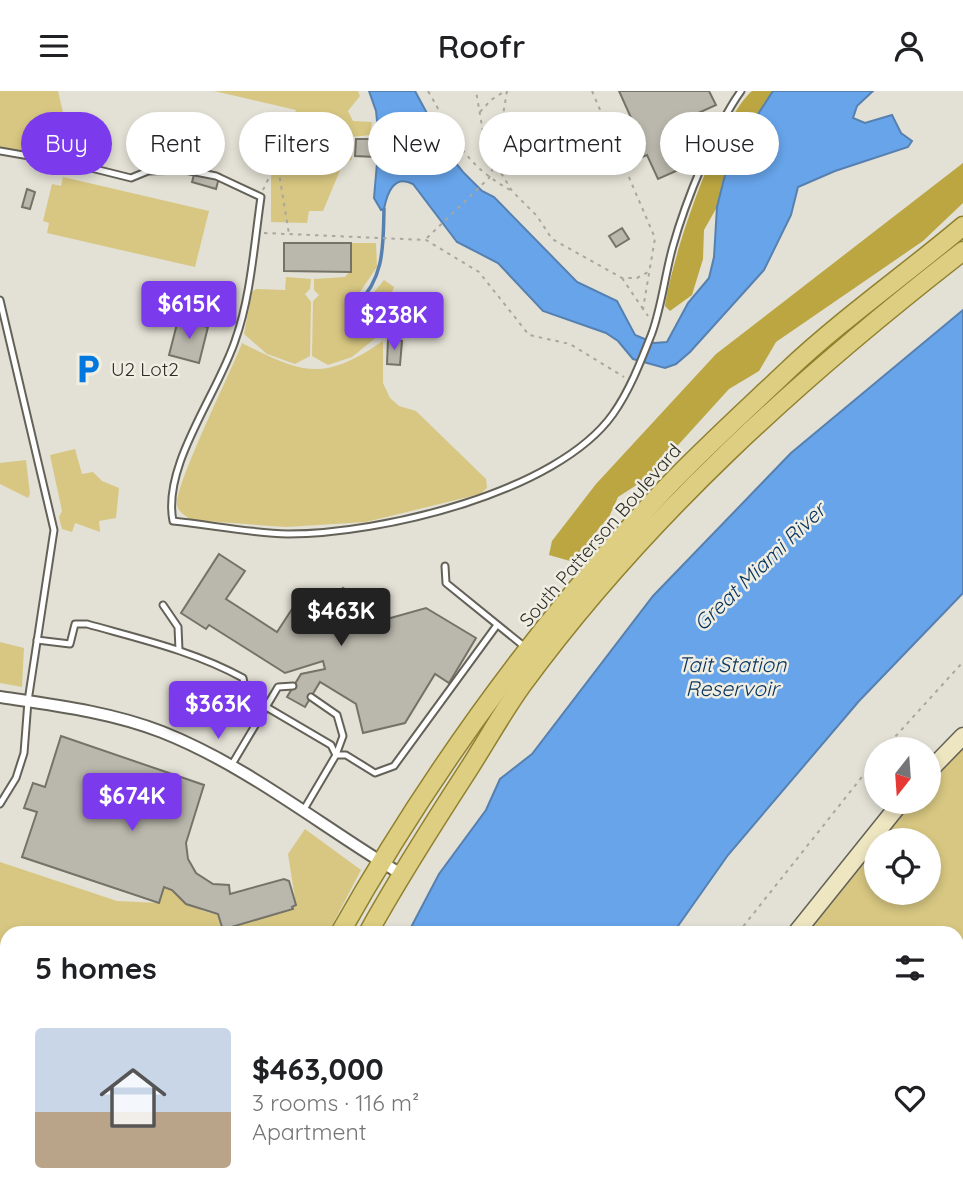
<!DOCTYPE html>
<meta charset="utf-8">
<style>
body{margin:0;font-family:Quicksand,sans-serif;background:#f2f2f2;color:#202124;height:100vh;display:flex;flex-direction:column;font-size:26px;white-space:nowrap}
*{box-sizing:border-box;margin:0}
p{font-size:23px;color:#757577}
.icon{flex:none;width:38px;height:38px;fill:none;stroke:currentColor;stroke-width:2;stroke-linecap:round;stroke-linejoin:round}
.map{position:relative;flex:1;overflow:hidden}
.side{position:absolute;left:0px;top:835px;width:964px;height:275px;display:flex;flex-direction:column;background:#fff;border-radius:21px 21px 0 0;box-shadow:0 4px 10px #0003}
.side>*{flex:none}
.top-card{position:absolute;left:21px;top:21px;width:922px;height:63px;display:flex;gap:14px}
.needle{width:46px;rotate:197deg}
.buttons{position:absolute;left:864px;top:646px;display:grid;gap:14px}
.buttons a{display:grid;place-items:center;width:77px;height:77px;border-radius:50%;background:#fff;box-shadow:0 4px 10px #0003;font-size:35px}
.price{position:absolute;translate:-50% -60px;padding:0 16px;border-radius:7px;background:#7c3aed;color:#fff;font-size:23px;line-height:46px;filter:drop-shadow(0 2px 4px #0008)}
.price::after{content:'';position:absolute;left:50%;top:42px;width:21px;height:16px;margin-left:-10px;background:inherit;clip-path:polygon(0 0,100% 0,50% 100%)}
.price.active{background:#222;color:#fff}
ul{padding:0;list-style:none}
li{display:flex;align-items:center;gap:21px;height:175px;padding:0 35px}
li span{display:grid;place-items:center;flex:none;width:196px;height:140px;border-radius:7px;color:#555}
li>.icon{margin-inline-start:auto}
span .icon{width:84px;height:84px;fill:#fffc;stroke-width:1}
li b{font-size:30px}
h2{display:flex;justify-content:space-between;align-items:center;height:84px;padding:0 35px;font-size:30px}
.pill{padding:0 24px;border-radius:32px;background:#fff;box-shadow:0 4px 10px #0003;font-size:24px;line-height:63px}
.pill.active{background:#7c3aed;color:#fff}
header{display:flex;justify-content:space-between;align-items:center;height:91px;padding:0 35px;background:#fff;font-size:32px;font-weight:600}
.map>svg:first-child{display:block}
.green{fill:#d7c782;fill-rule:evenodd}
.forest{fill:#bba642}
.water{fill:#67a4ea;stroke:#5680b0;stroke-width:2}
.pier{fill:#e3e0d5}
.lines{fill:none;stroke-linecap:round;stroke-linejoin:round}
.stream{stroke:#5680b0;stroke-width:3.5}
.building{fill:#bab7ac;stroke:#757368;stroke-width:2}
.service-casing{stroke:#646258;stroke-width:9}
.minor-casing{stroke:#646258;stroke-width:14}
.secondary-casing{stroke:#646258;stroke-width:19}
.primary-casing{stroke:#91802d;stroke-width:21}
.path{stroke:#a9a79e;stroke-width:2;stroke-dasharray:3.5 5;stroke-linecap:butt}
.service{stroke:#fff;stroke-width:5}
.minor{stroke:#fff;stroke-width:10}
.secondary{stroke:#eee6c1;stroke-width:16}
.primary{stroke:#ddce82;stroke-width:18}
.labels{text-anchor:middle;stroke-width:5;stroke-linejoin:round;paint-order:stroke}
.poi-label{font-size:19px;fill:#2e2d28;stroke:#f0eee2;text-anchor:start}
.street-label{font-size:19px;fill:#2e2d28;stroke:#f0eee2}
.water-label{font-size:21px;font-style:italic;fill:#07335f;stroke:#f0eee2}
</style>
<header><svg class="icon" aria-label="menu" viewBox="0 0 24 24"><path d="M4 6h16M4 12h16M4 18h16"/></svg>Roofr<svg class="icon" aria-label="person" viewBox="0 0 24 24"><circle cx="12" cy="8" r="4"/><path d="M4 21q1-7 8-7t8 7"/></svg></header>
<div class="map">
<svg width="963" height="1108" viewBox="0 0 963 1108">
<rect width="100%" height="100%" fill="#e3e0d5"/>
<g class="green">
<polygon points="0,0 58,0 75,73 0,60"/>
<polygon points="214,0 358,0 360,5 348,20 353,30 372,31 370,44 352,46 352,68 341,77 323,120 309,120 307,132 271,131 271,74 296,19"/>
<polygon points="63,86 209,120 195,176 47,142 49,132 43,130 52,93 61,95"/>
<polygon points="351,152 376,152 377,176 353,211 357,219 368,216 367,210 384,189 394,196 386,217 384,240 352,266 328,274 312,265 313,210 319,204 314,199 314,188 345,186 351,179"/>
<polygon points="286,186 311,188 310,198 305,203 311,211 310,265 295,273 267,263 244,243 252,201 256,198 285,199"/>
<path d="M383,250V292L390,307L399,315L416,320L486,388L487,397L480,403L366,431L286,436L191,429C186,425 178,421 177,414C175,393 231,281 242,252C303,283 323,291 383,250Z"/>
<polygon points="75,358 82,383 93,381 102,390 119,397 116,427 99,430 100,441 75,432 72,441 62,438 59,426 62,420 50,364"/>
<polygon points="26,369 30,403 28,407 0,393 0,372"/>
<polygon points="0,551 24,557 22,596 0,592"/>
<path d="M963,645V1024L957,1022V842H796L902,711L929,710V680ZM877,749H929V802H877Z"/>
<path d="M305,738L361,779L328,842H7V960L0,958V771L117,810L159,812L164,796C184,802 190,821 218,823L222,836L228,837L292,818L296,814L288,763Z"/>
</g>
<g class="forest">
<path d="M752,0H773L726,75L717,116L704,139L703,168L692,204L670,220L665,215C672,166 717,31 752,0Z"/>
<polygon points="963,72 963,112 923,150 776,251 759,280 729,298 649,386 618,406 609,426 591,447 579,467 570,470 549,464 552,450 596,393 716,263"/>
</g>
<g class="water">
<path d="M369,0H415L450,65L463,81L482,100L494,106L577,191L617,210L635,244L654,252L667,251L688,212L709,187L714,166L717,116L729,68L773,0H873L857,15L853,27L865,32L892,24L901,42L912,50L908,56L835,80L798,96L791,124L764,179L690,261L676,273L665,277L633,268L618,250L606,242L543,220L498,172L457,151L413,93C394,83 387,102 384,118L381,119L374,107L379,49L376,20Z"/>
<polygon points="963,219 963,502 859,610 728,764 673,842 408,842 439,783 486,719 500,688 532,663 653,505 791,362"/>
<polygon points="299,1102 526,1103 524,1108 297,1108"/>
</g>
<polygon class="pier" points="517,1102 528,1106 380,1108 362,1103"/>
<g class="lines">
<path class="stream" d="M357,214C385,185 383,155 384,118"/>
</g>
<g class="building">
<polygon points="619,0 709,0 716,14 676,32 670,41 664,55 676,80 658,88 647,64 637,68 623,36 633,31"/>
<polygon points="356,48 376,48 375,66 355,65"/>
<polygon points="196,76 220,83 216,98 192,91"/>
<polygon points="27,98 35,101 30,118 22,116"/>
<polygon points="622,137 629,148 616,156 609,145"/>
<polygon points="284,152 351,152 351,181 284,180"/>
<polygon points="178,229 208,236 199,272 169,264"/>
<polygon points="388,249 402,250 400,274 387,273"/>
<polygon points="219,463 245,480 226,508 277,541 294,515 316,529 310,537 314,539 343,497 367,513 351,538 426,517 476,547 449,592 435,583 405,632 363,642 356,613 320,591 305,616 287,606 301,583 325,578 323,570 285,582 209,534 206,538 181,522"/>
<polygon points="61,645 204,694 186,752 188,768 196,782 213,793 229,794 230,803 284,788 289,790 296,814 292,816 293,818 228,837 222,836 218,823 186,813 172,799 164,796 159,812 22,766 37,721 24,717 33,692 45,696"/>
<polygon points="138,1102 158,1102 153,1108 145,1108"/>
<polygon points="697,1102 700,1102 710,1108 695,1108"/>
<polygon points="879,1102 894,1102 892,1108 877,1108"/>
</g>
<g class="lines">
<g class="service-casing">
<g id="service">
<path d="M0,60L75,73L131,87L148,80L185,79L216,85L261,106C254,154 251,205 235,250C217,304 162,375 173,430C211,434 250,442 288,443C380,443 557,402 613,323C630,299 641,270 652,242C662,214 665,183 673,155C685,112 715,36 741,0"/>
<polyline points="0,209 54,439 28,610 24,662 16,687 0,713"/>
<polyline points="445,475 446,492 525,556"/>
<polyline points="163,514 178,536 179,559"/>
<path d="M37,549L70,553L75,533H87C140,548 194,560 243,587L246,601L251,607L331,654L336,664"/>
<polyline points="311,606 337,624 343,645 336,664"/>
<polyline points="231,675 278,596 293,595"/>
<polyline points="303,720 336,664 346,664 375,682 394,675 497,534"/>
<polyline points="957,892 963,893"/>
<polyline points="0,1018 7,1018"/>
<polyline points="0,1096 7,1094"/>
<polyline points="94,1102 96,1108"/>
</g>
</g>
<g class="minor-casing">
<g id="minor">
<path d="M0,606C54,614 111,621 162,641C248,675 322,736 401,783"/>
<polyline points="957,1094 963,1096"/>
</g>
</g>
<g class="secondary-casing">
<g id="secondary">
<polyline points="929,680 963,645"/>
<polyline points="796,842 902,710"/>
<polyline points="0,975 7,978"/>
<polyline points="439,1102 458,1108"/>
<polyline points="650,1108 652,1102"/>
</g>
</g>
<g class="primary-casing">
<g id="primary">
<path d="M340,842C430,682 539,532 665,398C704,357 746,319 787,280C842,228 905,184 963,135"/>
<path d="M368,842C399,786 433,733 468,679C486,651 502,622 522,594C645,426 800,287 963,160"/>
<polyline points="181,1108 186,1102"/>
<polyline points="212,1108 216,1102"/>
</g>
</g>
<g class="path">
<path d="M428,0C455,46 461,71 510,99"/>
<polyline points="507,0 495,72 512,100 537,125 552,148 622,187 637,187 650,180"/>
<polyline points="592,0 655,147 643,218 648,225"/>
<polyline points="480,21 491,9 505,0"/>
<polyline points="277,70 289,143"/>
<polyline points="263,99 296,31"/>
<polyline points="264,142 426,149 479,181 529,244 570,253 624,286"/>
<polyline points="427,147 489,87 495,72 483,41 476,0"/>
<polyline points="622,187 643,218"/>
<polyline points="884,658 963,571"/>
<polyline points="738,842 877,667"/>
<polyline points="0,956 7,958"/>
<polyline points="230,1108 235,1102"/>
<polyline points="623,1108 624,1102"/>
</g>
<use href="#service" class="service"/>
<use href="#minor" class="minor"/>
<use href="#secondary" class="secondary"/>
<use href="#primary" class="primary"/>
</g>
<defs>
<g id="parking-bare" transform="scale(2.415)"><path d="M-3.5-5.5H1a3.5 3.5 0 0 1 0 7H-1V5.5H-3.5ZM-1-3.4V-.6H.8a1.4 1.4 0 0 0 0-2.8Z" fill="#0078df" stroke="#f0eee2" stroke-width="2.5" paint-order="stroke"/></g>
</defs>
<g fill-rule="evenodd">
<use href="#parking-bare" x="88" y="278"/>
</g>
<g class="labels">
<g class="poi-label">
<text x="111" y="285">U2 Lot2</text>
</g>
<g class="street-label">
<text transform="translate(600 444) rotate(-49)" y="7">South Patterson Boulevard</text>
</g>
<g class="water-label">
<text transform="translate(760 476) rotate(-44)" y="7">Great Miami River</text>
<text x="732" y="581">Tait Station<tspan x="732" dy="24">Reservoir</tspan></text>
</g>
</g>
</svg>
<div class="buttons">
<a><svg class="needle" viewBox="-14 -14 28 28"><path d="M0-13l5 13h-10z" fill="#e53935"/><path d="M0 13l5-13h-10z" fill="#757577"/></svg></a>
<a><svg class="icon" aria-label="locate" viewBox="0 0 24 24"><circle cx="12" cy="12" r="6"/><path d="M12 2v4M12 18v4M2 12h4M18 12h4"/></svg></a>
</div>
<b class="price" style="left:189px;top:250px">$615K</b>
<b class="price" style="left:394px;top:261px">$238K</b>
<b class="price active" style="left:341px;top:557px">$463K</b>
<b class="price" style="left:218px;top:650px">$363K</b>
<b class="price" style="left:132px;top:742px">$674K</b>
<div class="top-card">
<a class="pill active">Buy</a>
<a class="pill">Rent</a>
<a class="pill">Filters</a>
<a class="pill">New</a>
<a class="pill">Apartment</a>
<a class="pill">House</a>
</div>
<section class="side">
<h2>5 homes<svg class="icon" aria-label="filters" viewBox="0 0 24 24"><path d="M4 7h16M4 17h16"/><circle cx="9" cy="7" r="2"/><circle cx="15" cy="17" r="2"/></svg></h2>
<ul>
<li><span style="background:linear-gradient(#c9d6e8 60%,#b9a48a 0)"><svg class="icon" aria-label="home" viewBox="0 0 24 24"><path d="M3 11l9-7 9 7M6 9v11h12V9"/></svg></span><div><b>$463,000</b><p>3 rooms · 116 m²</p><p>Apartment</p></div><svg class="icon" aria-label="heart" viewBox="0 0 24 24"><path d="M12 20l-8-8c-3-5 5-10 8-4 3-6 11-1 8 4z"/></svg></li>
</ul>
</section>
</div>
